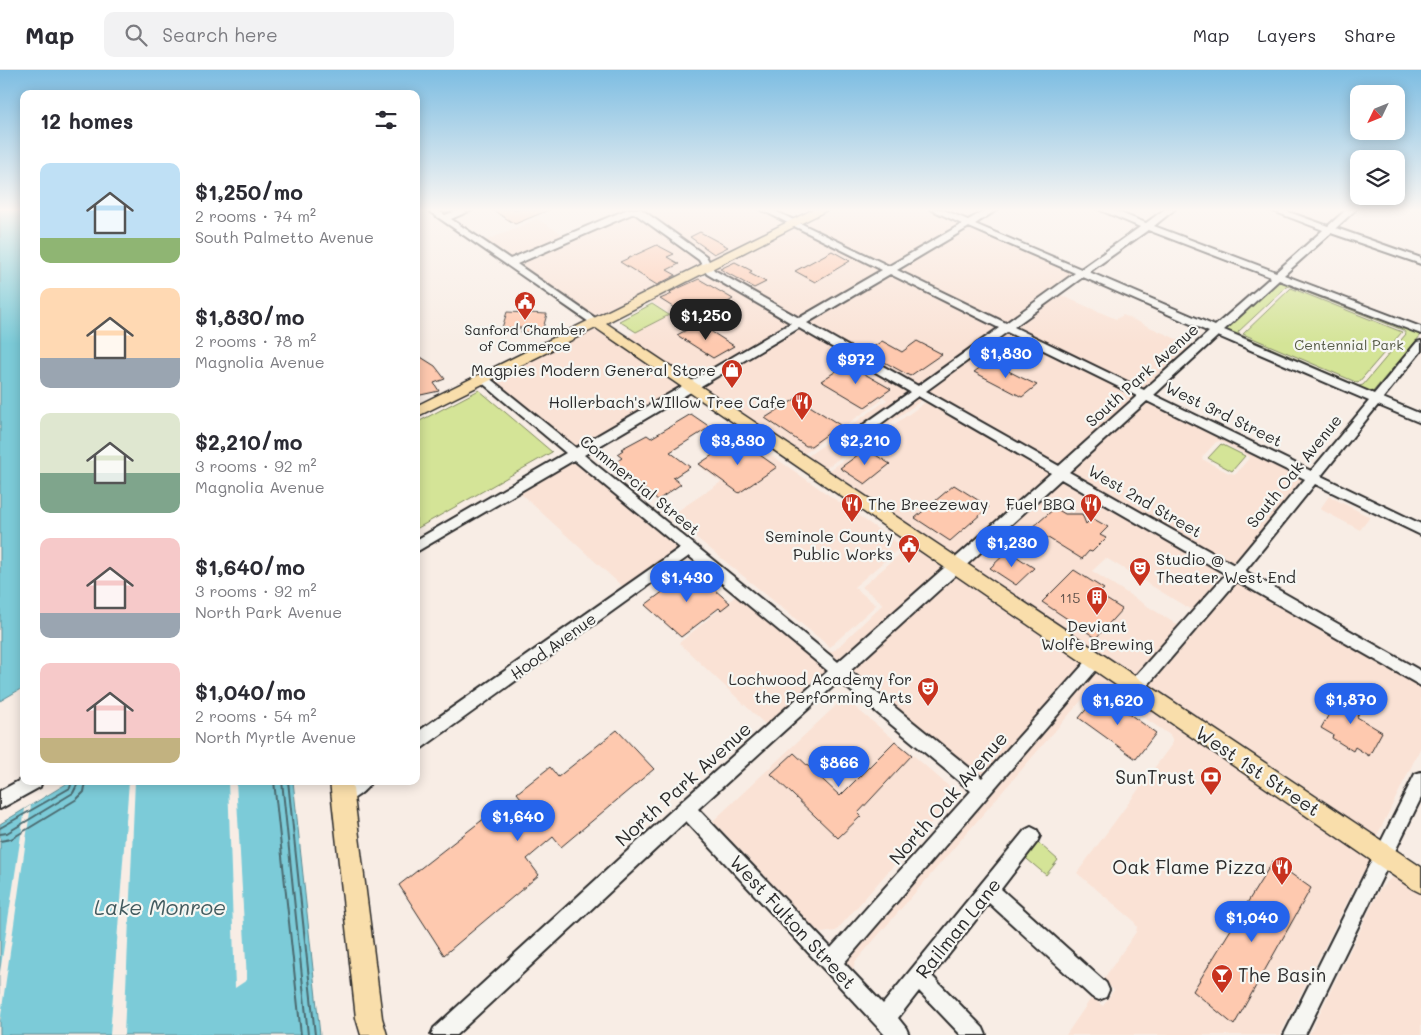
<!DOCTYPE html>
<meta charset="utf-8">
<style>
body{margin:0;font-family:Mali,sans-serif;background:#f2f2f3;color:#2b2b33;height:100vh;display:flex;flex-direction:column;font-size:19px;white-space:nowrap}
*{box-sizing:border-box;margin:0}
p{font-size:16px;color:#7c7c81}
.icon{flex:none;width:28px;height:28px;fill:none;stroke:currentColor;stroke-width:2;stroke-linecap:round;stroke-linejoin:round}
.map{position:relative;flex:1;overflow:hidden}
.sheet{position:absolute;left:20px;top:20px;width:400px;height:695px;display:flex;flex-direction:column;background:#fff;border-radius:10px;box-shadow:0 2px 12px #0003}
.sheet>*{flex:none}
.needle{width:32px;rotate:227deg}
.buttons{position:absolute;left:1350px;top:15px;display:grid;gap:10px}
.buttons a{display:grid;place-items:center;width:55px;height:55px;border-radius:10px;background:#fff;box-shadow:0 2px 12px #0003;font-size:25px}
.price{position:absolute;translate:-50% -42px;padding:0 11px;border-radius:18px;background:#2563eb;color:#fff;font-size:16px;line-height:32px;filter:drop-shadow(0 1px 2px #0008)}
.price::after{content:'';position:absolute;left:50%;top:30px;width:15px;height:11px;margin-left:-8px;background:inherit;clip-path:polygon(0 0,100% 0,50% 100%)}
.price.current{background:#222;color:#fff}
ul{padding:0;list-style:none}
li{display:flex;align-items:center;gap:15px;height:125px;padding:0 20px}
li span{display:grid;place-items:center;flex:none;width:140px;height:100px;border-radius:10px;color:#555}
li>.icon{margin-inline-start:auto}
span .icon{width:60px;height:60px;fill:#fffc;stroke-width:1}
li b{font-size:21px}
h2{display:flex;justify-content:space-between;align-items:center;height:60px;padding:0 20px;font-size:21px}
header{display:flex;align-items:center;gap:30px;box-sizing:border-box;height:70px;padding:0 25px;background:#fff;border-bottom:1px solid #e1e1e2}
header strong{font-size:24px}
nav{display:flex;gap:28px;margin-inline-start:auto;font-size:18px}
.search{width:350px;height:45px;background:#f2f2f3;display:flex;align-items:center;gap:12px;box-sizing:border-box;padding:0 18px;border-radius:10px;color:#7c7c81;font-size:19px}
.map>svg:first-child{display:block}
.built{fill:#fae2d5;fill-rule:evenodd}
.green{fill:#d4e497;stroke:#808861;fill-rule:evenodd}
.water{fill:#7ccbd8;stroke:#5c8b93}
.pier{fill:#f8ede5}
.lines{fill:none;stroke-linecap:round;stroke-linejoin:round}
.shore{stroke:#4b6b70;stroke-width:2}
.building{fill:#fec9af;stroke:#2b2b2b}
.minor-casing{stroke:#2b2b2b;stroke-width:4}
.major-casing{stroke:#2b2b2b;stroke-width:3}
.minor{fill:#f6f6f2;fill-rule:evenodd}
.major{fill:#f9deab;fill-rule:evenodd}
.labels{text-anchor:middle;stroke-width:4.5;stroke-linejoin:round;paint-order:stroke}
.far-poi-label{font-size:14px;fill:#2b2b2b;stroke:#f6f6f2}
.far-park-label{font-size:14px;fill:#555946;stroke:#f6f6f2}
.number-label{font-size:14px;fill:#60524c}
.poi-label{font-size:16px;fill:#2b2b2b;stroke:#f6f6f2;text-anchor:end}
.street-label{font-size:16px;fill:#2b2b2b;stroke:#f6f6f2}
.near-street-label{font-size:19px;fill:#2b2b2b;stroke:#f6f6f2}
.near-poi-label{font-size:19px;fill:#2b2b2b;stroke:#f6f6f2;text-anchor:end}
.near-water-label{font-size:21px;font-style:italic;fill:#435b5f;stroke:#f6f6f2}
</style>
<header>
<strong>Map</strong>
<div class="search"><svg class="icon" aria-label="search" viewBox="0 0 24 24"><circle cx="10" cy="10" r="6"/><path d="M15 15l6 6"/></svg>Search here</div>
<nav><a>Map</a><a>Layers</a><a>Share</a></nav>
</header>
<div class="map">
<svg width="1421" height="965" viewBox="0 0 1421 965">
<rect width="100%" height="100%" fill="#f8ede5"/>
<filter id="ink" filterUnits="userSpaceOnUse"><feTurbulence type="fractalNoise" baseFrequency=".02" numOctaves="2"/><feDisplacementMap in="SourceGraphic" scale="10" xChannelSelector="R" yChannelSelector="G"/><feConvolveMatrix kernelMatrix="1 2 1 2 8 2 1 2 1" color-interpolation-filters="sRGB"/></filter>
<g filter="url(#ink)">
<g class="built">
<polygon points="641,139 757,139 788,153 710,192 707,187"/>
<polygon points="829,139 927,139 962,154 890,196 801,153"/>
<polygon points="633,142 699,190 702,196 597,248 517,193"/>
<polygon points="537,149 566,166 511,190 485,171"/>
<polygon points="794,157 883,200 798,248 715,201 713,197"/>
<polygon points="969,157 1074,203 1004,253 897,200"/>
<polygon points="890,204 998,257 917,316 805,252"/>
<polygon points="696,206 709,207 841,283 845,287 844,290 831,300 882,330 801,386 625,268 670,244 648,230"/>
<polygon points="1058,224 1116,249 1123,245 1192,276 1143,320 1013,257"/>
<polygon points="594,257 682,317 577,378 492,309"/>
<polygon points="1007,262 1137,325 1058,396 925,321"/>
<polygon points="850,288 909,322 859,358 867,363 918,327 922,330 823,400 805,388 887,330 885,328 837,299 848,292"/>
<path d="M1147,330L1304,407L1232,495L1069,402ZM1220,371L1250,387L1236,404L1229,403L1202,389L1203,386L1216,372Z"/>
<polygon points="926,332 1209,494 1217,500 1220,507 1193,541 1106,488 1092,501 1179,556 1140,604 1130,606 826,403"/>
<polygon points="747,361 946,497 840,591 829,582 835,580 882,535 880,531 862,517 906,479 907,474"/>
<polygon points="741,364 902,476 854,517 876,535 830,577 670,446 721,412 698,395"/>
<polygon points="574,390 680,478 624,518 519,422"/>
<polygon points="1329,426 1370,447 1360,460 1320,439"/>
<polygon points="957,505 1084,591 982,708 852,600"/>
<polygon points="1238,511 1421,617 1421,677 1375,770 1147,618"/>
<polygon points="737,525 829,601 767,656 679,573"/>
<polygon points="1098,601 1376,790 1361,805 1280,965 1066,965 1092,927 1103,936 1114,920 1103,910 1136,862 1137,857 1133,850 1077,803 1172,674 1173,671 1170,665 1097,616 1093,617 855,892 853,900 846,893"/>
<polygon points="844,628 913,685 953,720 953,723 951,730 836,861 822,863 817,861 800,843 713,751"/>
<polygon points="1396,803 1421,821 1421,965 1309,965 1380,819"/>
</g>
<g class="green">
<path d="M1280,210L1421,264V265L1371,324L1224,260ZM1290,216L1403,260L1406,264L1363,315L1359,316L1239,264L1238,262L1286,217Z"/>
<polygon points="1291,218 1402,262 1358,313 1243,264"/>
<polygon points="652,234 669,245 636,262 619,251"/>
<polygon points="479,320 552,382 416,459 416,353"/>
<polygon points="1221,374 1245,386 1232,401 1208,388"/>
<polygon points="1033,768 1058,790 1046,805 1021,784"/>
</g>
<g class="water">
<polygon points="0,139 24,139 24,617 0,631"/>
<polygon points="71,711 293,711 320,965 0,965 0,754"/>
</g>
<g class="pier">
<polygon points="129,711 135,711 124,965 110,965"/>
<polygon points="228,711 236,711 247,910 235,918"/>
<polygon points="31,735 0,952 0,902 25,739"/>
</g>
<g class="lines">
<g class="shore">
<polyline points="274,711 301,965"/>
<polyline points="282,711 308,965"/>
<polyline points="288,711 315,965"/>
<polyline points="0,758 70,718 72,711"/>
<polyline points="0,764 7,763 73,723 79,711"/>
<polyline points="0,771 11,769 77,729 84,722 86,711"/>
</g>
</g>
<g class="building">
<polygon points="491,139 551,139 515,154"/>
<polygon points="700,162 728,177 714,184 690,167"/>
<polygon points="657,175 674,184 667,187 679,194 667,200 676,205 657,215 620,192"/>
<polygon points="832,181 850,191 815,212 795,201"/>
<polygon points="735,192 752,201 749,203 766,212 754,218 720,199"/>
<polygon points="699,209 733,229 695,251 660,229 672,224 670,222"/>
<polygon points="507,242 547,244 542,262 521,262 522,258 502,258"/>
<polygon points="698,254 712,262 734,276 713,288 677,265"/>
<polygon points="882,271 902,282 917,271 942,284 910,306 866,282"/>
<polygon points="416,284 435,296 445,309 434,313 439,321 416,326"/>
<polygon points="989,291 1020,307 1037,315 1022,327 974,302"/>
<polygon points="847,294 891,319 865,337 821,311"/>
<polygon points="797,328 840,355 811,376 806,376 765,348"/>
<polygon points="691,344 710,357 670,382 690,397 673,408 681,414 658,430 613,394 622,388 617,384 623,380 621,379 647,365 651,368"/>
<polygon points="737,369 777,397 739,423 699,394"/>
<polygon points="866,379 890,394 865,414 840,398"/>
<polygon points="954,415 989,437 950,471 915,448"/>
<polygon points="1055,438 1065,444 1082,444 1086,454 1092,448 1108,457 1100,465 1106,468 1092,482 1089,481 1082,489 1032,458"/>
<polygon points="1008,481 1034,498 1016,515 990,498"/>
<polygon points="692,500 730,533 721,540 719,538 681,567 645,535"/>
<polygon points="1074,500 1104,519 1098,524 1122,539 1096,568 1042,532"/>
<polygon points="1343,620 1364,632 1357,647 1382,662 1369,686 1355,677 1353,681 1332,668 1333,665 1321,658"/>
<polygon points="1100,623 1156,663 1136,689 1079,648"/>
<polygon points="617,660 654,699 561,777 553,767 527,789 539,805 444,885 399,815 490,744 503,761 530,740 517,723 550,697 558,707"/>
<polygon points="895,671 912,685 858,743 861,746 838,768 771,704 794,683 840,726"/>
<polygon points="1273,791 1311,818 1234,955 1193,921"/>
</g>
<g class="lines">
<g class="minor-casing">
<g id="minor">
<path d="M426,139H436L445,145L462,139H474L451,149L510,189L628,139H641L706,186L714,200L799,248L882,200L760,139H771L889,196L962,154L930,139H941L968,150L988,139H998L975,154L1081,199L1140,157L1098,139H1110L1146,153L1165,139H1175L1154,156L1276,202L1323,160L1268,139H1280L1328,156L1347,139H1356L1336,158L1421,188V194L1331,163L1284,205L1421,257V264L1279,210L1224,260L1374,324L1417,272L1421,271V281L1383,328L1421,344V353L1378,335L1321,406L1421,454V465L1315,414L1245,501L1421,601V616L1237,511L1141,623L1135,625L1129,623L1127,618L1129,613L1226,504L1061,409L850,601L982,708L1091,586L1096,584L1101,586L1104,591L844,893L883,934L1025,760L1031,757L1037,760L1040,766L1037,772L1001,819L1106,913L1109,920L1106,927L1099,930L1092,927L989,833L932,906L983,958L986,965H961L919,921L898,948L906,958L909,965H885L686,751L456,965H431L434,958L680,733L828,601L689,486L422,678L416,681V663L680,478L574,390L416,482V470L566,383L480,311L478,309L480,307H488L576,378L791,253L707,204L699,190L634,143L517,194L601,252L600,254H592ZM969,157L1075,203L1006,253L897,200ZM1148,160L1271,207L1215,256L1089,202ZM890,204L999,258L918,316L807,253ZM1083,207L1209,262L1144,320L1014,257ZM799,258L910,322L863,355L861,358L863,361H871L918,326L1051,403L838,592L584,385ZM1007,262L1137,326L1059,396L926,321ZM1218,266L1369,331L1311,401L1154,325ZM1147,331L1305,409L1234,495L1069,402ZM839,611L971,721L831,878L698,739Z"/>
<polygon points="1421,702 1421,728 1305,965 1284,965 1415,704"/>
<polygon points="24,708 24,711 42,711 40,717 0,739 0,721"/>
<path d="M349,711H371C367,721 353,730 343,734L337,732L334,726L337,720Z"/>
</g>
</g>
<g class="major-casing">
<g id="major">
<polygon points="814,139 829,139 606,253 1421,797 1421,823 1413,819 596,258 416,347 416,336"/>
<polygon points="330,711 352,711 382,948 387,965 361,965 356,948"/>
</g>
</g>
<use href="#minor" class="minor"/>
<use href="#major" class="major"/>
</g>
</g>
<linearGradient id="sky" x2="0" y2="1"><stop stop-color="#7dbde2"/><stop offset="0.51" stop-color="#fcf7f3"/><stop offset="1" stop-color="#fcf7f3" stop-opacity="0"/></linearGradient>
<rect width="1421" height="274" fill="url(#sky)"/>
<defs>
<g id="civic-pin" transform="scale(1.125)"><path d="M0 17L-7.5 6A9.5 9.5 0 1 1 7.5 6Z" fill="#c8321e" stroke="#f6f6f2"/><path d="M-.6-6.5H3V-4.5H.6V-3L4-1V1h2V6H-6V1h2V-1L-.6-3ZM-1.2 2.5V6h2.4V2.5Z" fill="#fff"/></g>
<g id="shop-pin" transform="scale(1.125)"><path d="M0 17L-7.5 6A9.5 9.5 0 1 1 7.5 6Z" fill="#c8321e" stroke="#f6f6f2"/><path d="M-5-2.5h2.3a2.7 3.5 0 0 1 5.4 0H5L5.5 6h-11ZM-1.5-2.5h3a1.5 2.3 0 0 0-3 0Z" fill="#fff"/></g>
<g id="restaurant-pin" transform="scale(1.125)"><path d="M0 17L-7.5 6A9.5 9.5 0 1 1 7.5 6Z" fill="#c8321e" stroke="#f6f6f2"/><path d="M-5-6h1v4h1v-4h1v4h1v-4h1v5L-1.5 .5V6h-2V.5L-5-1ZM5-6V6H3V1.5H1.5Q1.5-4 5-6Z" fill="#fff"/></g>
<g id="theatre-pin" transform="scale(1.125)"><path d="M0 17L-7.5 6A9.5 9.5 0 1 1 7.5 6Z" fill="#c8321e" stroke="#f6f6f2"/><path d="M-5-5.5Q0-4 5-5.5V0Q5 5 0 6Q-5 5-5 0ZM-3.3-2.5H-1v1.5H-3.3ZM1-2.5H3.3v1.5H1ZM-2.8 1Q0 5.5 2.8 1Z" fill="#fff"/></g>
<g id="building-pin" transform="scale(1.125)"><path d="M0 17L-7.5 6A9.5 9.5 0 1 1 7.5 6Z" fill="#c8321e" stroke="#f6f6f2"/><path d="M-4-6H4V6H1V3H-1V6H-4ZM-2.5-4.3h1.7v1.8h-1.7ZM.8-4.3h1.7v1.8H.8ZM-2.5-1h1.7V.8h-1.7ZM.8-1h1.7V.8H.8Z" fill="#fff"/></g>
<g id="bank-pin" transform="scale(1.125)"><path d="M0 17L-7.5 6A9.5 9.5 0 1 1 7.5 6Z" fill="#c8321e" stroke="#f6f6f2"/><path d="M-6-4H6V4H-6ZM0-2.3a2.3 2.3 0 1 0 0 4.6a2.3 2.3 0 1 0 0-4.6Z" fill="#fff"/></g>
<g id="bar-pin" transform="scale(1.125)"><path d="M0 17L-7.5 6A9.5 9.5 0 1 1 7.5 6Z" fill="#c8321e" stroke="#f6f6f2"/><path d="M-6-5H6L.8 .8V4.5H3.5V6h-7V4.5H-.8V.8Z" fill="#fff"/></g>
</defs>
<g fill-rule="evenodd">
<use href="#civic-pin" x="525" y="232"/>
<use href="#shop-pin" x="732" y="300"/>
<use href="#restaurant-pin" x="802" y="332"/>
<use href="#restaurant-pin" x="852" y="434"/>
<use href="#restaurant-pin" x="1091" y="434"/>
<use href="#civic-pin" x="909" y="475"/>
<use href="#theatre-pin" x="1140" y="498"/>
<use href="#building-pin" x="1097" y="527"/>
<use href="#theatre-pin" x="928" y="618"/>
<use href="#bank-pin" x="1211" y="707"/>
<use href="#restaurant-pin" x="1282" y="797"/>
<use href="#bar-pin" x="1222" y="905"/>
</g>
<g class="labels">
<g class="far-poi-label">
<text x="525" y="265">Sanford Chamber<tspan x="525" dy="16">of Commerce</tspan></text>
</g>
<g class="far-park-label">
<text x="1349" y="280">Centennial Park</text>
</g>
<g class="number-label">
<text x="1070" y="533">115</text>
</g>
<g class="poi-label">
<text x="716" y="306">Magpies Modern General Store</text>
<text x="786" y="338">Hollerbach's WIllow Tree Cafe</text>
<text x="868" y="440" text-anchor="start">The Breezeway</text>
<text x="1075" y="440">Fuel BBQ</text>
<text x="893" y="472">Seminole County<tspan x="893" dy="18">Public Works</tspan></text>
<text x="1156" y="495" text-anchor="start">Studio @<tspan x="1156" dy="18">Theater West End</tspan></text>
<text x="1097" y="562" text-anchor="middle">Deviant<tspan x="1097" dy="18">Wolfe Brewing</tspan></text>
<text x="912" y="615">Lochwood Academy for<tspan x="912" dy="18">the Performing Arts</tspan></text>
</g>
<g class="street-label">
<text transform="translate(1142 305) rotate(-42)" y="6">South Park Avenue</text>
<text transform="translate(1224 344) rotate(26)" y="6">West 3rd Street</text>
<text transform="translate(1294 401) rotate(-51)" y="6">South Oak Avenue</text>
<text transform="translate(640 415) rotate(39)" y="6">Commercial Street</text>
<text transform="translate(1145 431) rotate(30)" y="6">West 2nd Street</text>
<text transform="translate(553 576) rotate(-36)" y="6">Hood Avenue</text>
</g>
<g class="near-street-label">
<text transform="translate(1258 701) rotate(34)" y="7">West 1st Street</text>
<text transform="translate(683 714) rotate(-42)" y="7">North Park Avenue</text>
<text transform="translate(948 728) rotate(-49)" y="7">North Oak Avenue</text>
<text transform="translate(793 852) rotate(47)" y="7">West Fulton Street</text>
<text transform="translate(958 858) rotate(-51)" y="7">Railman Lane</text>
</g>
<g class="near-poi-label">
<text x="1195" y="714">SunTrust</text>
<text x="1266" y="804">Oak Flame Pizza</text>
<text x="1238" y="912" text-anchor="start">The Basin</text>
</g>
<g class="near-water-label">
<text x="160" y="845">Lake Monroe</text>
</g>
</g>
</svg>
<div class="buttons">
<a><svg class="needle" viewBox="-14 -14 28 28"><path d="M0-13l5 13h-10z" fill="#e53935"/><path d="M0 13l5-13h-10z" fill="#7c7c81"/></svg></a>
<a><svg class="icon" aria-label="layers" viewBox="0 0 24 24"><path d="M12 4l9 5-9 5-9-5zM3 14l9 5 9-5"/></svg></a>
</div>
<b class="price current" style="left:706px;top:271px">$1,250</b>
<b class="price" style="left:1006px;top:309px">$1,830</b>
<b class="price" style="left:856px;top:315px">$972</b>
<b class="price" style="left:738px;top:396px">$3,830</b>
<b class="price" style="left:865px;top:396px">$2,210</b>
<b class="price" style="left:1012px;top:498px">$1,230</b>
<b class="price" style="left:687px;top:533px">$1,430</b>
<b class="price" style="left:1351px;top:655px">$1,870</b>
<b class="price" style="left:1118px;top:656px">$1,620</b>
<b class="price" style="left:839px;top:718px">$866</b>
<b class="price" style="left:518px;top:772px">$1,640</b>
<b class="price" style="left:1252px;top:873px">$1,040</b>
<section class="sheet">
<h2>12 homes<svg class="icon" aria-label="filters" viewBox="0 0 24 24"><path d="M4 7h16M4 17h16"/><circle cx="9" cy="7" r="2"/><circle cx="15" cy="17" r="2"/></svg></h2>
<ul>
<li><span style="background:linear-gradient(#bfe0f5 75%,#8fb573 0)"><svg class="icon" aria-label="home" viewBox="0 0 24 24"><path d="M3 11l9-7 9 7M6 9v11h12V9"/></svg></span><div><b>$1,250/mo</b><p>2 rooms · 74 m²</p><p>South Palmetto Avenue</p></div></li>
<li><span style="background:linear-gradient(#ffd9b3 70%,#9aa5b1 0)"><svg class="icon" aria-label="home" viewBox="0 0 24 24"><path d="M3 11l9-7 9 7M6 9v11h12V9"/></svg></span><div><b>$1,830/mo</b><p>2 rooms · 78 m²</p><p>Magnolia Avenue</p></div></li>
<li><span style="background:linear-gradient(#dfe7d0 60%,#7fa58c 0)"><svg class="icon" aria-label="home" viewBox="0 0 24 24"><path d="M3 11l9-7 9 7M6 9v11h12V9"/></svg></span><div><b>$2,210/mo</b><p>3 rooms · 92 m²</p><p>Magnolia Avenue</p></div></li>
<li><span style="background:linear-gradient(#f6c9c9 75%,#9aa5b1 0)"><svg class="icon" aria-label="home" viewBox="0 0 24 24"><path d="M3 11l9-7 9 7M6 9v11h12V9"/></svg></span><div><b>$1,640/mo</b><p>3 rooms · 92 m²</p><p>North Park Avenue</p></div></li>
<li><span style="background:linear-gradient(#f6c9c9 75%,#c2b280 0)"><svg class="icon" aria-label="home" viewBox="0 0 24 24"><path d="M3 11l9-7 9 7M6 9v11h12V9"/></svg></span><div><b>$1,040/mo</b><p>2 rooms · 54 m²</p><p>North Myrtle Avenue</p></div></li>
</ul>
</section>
</div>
